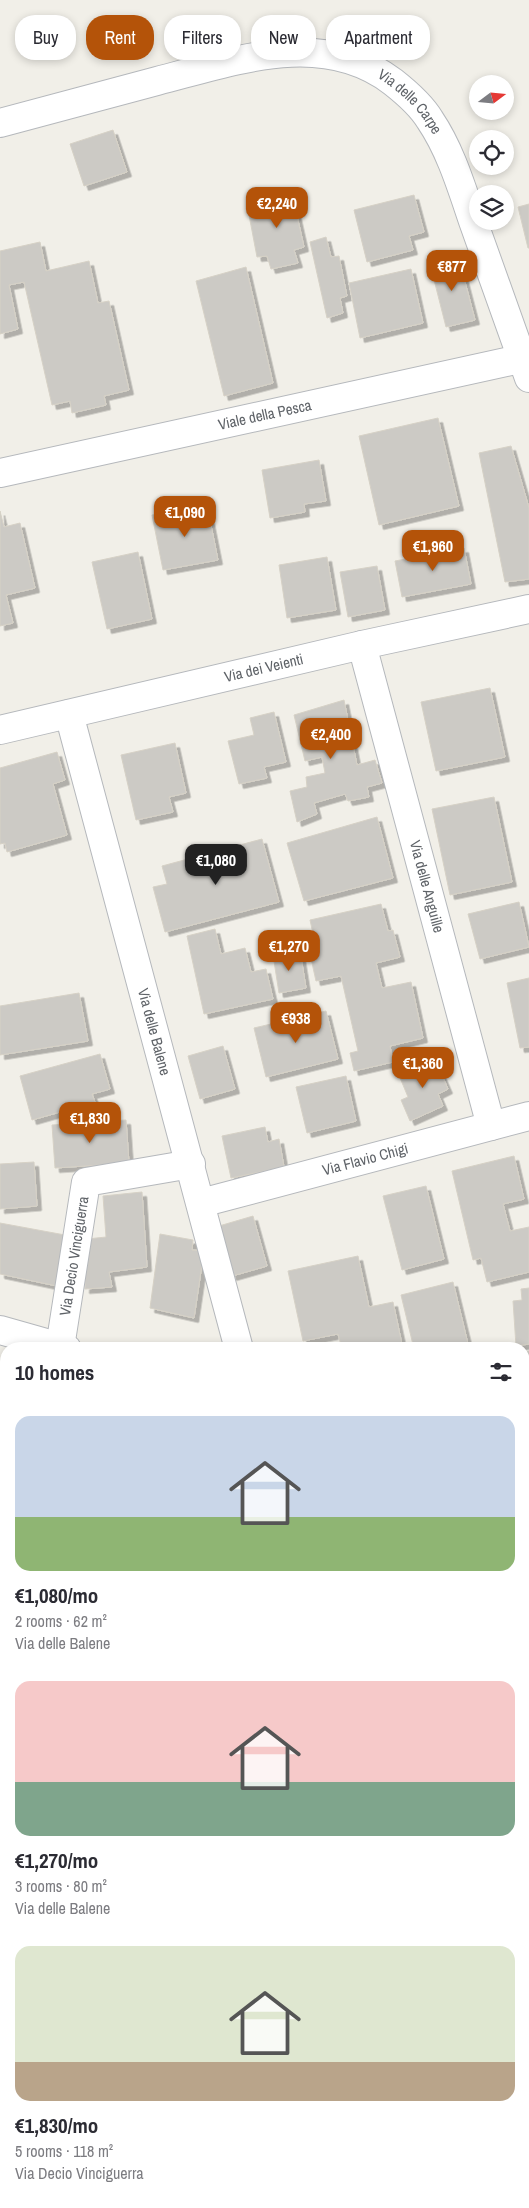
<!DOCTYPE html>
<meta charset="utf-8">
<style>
body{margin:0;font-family:"Archivo Narrow",sans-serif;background:#f7f7f7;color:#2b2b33;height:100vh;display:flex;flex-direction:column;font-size:19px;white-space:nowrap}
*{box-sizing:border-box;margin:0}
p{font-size:16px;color:#7c7c81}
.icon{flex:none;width:28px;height:28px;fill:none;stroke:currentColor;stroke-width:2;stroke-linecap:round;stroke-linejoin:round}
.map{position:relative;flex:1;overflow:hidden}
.drawer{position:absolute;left:0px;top:1342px;width:530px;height:866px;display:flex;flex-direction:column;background:#fff;border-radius:20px 20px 0 0;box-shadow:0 2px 8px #0003}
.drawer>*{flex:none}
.banner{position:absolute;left:15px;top:15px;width:500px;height:45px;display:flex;gap:10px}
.needle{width:32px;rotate:74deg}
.buttons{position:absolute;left:469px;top:75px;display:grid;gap:10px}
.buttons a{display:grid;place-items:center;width:45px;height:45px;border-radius:50%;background:#fff;box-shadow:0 2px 8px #0003;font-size:25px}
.price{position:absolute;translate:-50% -42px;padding:0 11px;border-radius:10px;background:#b45309;color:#fff;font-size:16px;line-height:32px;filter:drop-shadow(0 1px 2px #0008)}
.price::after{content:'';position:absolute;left:50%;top:30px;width:15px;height:11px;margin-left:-8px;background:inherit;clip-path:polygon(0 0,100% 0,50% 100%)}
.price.active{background:#222;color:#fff}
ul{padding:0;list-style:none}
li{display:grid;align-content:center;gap:10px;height:265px;padding:0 15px}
li span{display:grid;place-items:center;height:155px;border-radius:15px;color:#555}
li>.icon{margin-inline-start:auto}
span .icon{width:90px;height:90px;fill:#fffc;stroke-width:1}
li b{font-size:21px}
h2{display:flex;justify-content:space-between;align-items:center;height:60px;padding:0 15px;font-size:21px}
.pill{padding:0 18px;border-radius:20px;background:#fff;box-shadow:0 2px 8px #0003;font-size:18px;line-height:45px}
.pill.active{background:#b45309;color:#fff}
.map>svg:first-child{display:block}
.building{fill:#cccac5;stroke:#d6d1c6;filter:url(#shadow)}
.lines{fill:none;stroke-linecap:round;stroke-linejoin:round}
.street-casing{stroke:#b5b8bc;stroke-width:30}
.street{stroke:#fff;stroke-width:28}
.labels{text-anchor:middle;stroke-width:4.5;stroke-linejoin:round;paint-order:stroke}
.street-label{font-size:15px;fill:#5f6368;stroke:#fff}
</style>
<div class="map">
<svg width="529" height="2208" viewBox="0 0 529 2208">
<defs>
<filter id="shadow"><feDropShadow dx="4.5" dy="4.5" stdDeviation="0" flood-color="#0004"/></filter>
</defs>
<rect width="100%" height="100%" fill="#f1efe8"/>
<g class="building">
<polygon points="113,130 127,172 84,186 70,144"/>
<polygon points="291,189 304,247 294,250 298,263 271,269 267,256 257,257 249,215 258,212 253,199"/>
<polygon points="414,195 424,232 409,236 413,250 367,262 354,210"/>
<polygon points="529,204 529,248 528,248 518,207"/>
<polygon points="326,237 331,257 339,256 347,296 340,298 343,313 327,318 310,242"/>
<polygon points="40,242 46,271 89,261 98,303 109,301 129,390 104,396 106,405 72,413 70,401 52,405 24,282 9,285 18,329 0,334 0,251"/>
<polygon points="458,255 475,320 446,327 430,264"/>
<polygon points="246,267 273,383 224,396 196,281"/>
<polygon points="411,269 423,323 360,338 349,283"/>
<polygon points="438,418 459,506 379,525 359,436"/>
<polygon points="511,446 529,508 529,579 505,582 479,453"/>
<polygon points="319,460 326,501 304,504 305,512 270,518 262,470"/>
<polygon points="207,505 218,560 163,570 152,515"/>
<polygon points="0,511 4,527 20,523 35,588 6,595 13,623 0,626"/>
<polygon points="464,548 471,584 402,597 395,561"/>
<polygon points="138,552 152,619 107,629 92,562"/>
<polygon points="327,557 336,610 287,618 279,565"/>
<polygon points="377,566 385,610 348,617 340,572"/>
<polygon points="490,688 505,757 436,771 421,702"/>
<polygon points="344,700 357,765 375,760 382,783 367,787 369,797 348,801 345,794 314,803 317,814 297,822 290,791 307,787 306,777 325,773 322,757 305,761 294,715"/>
<polygon points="274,712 286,762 264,767 267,778 239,784 228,741 254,735 250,718"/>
<polygon points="175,743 186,793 169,797 173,812 136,820 121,755"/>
<polygon points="57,752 65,780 53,784 67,835 7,852 5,843 0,844 0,768"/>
<polygon points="494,797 512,882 450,895 432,809"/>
<polygon points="377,817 393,878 304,901 287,843"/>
<polygon points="262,839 279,902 165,932 153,887 167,884 162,866"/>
<polygon points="519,902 529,947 480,959 468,914"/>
<polygon points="381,904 388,931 393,930 400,957 376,963 382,988 411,982 423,1038 390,1046 393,1062 354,1071 350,1053 358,1051 341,976 316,981 310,954 317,952 310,920"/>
<polygon points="215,929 221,954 245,948 251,972 266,969 273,999 204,1014 187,936"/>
<polygon points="300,951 306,988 279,993 273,955"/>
<polygon points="529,978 529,1047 520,1048 507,983"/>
<polygon points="79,993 88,1041 0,1055 0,1006"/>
<polygon points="326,1011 338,1059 266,1077 254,1028"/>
<polygon points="223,1046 235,1089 200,1099 188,1056"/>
<polygon points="100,1054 110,1089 92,1094 95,1102 32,1120 20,1076"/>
<polygon points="434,1057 448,1089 438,1094 443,1106 410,1121 401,1100 408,1097 398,1073"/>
<polygon points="346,1076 356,1121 307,1133 296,1087"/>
<polygon points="126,1120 129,1163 55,1168 52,1125"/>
<polygon points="265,1127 268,1142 279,1139 284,1167 231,1178 222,1136"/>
<polygon points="514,1156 524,1199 503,1204 510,1231 529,1227 529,1272 487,1282 481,1258 473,1260 452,1171"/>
<polygon points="34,1162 37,1206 0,1209 0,1164"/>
<polygon points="426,1186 444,1259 402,1270 383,1196"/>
<polygon points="142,1192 147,1267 109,1272 112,1287 85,1289 87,1239 106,1237 103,1196"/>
<polygon points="253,1216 267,1266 232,1276 219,1226"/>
<polygon points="0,1223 65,1235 57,1286 0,1274"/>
<polygon points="160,1234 193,1240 192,1250 204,1251 194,1318 150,1308"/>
<polygon points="358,1256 369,1307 393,1302 403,1349 342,1349 338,1334 303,1341 288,1271"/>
<polygon points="453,1282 469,1348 414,1349 401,1295"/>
<polygon points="529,1288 529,1344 516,1346 513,1301 522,1300 521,1289"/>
<polygon points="529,1351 529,1400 524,1401 524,1352"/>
<polygon points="0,1402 6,1404 6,1470 0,1468"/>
<polygon points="524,1536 529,1537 529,1640 526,1650 524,1650"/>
<polygon points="0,1572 6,1573 6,1637 0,1636"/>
<polygon points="524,1716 529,1720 529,1762 524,1768"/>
<polygon points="0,1819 6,1833 6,1843 0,1845"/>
<polygon points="6,1868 6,1883 0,1871"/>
<polygon points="6,1916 6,1958 0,1961 0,1919"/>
<polygon points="6,1977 6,1989 1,1980"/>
<polygon points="529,2127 529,2172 524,2174 524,2129"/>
<polygon points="0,2157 6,2184 6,2202 11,2202 12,2208 0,2208"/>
<polygon points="86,2202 136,2202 139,2208 77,2208"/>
<polygon points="425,2202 445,2202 447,2208 414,2208"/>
</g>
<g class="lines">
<g class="street-casing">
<g id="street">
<path id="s1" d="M0,123C52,109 105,95 157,81C235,61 322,28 393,82C407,93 421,105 430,120C451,151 462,189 474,224C493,276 511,327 529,378"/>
<path id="s2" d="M0,473L529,357"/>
<path id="s3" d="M362,645L491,1126"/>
<path id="s4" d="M69,714L239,1349"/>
<path id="s5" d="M0,730L362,645L529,609"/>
<path id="s6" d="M201,1203L529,1116"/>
<polyline points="0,1330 67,1349"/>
<path id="s7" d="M60,1347L86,1182L191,1164"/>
<polyline points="524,1477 529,1478"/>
<polyline points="524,1686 529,1684"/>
<polyline points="0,1735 6,1747"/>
<polyline points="0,2073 6,2072"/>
<polyline points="524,2095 529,2092"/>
<polyline points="296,2202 300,2208"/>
<polyline points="362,2208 369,2202"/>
</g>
</g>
<use href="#street" class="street"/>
</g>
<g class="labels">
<g class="street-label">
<text dy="5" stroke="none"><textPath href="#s1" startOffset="434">Via delle Carpe</textPath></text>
<text dy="5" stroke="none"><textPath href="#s2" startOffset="271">Viale della Pesca</textPath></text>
<text dy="5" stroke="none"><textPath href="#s5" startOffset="271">Via dei Veienti</textPath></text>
<text dy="5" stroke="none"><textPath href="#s3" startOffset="250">Via delle Anguille</textPath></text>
<text dy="5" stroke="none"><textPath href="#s4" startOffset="329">Via delle Balene</textPath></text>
<text dy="5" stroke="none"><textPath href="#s6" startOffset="170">Via Flavio Chigi</textPath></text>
<text dy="5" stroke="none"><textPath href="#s7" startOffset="92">Via Decio Vinciguerra</textPath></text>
</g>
</g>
</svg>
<div class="buttons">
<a><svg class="needle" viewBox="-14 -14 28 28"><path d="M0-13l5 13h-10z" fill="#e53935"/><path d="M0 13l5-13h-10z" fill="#7c7c81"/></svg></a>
<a><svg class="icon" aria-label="locate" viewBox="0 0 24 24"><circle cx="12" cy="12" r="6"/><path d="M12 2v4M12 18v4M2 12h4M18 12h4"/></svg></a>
<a><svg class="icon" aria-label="layers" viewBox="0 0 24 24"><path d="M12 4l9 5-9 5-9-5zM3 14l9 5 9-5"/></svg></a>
</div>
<b class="price" style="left:277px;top:229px">€2,240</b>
<b class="price" style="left:452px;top:292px">€877</b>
<b class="price" style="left:185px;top:538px">€1,090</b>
<b class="price" style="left:433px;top:572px">€1,960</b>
<b class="price" style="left:331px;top:760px">€2,400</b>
<b class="price active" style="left:216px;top:886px">€1,080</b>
<b class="price" style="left:289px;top:972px">€1,270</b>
<b class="price" style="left:296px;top:1044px">€938</b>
<b class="price" style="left:423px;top:1089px">€1,360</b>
<b class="price" style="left:90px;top:1144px">€1,830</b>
<div class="banner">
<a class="pill">Buy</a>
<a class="pill active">Rent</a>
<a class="pill">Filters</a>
<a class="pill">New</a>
<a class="pill">Apartment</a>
</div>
<section class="drawer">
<h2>10 homes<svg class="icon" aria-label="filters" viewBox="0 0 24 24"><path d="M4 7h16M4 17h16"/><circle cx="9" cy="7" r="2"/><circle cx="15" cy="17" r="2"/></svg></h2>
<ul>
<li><span style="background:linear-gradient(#c9d6e8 65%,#8fb573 0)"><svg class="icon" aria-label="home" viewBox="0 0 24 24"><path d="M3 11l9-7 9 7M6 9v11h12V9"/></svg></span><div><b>€1,080/mo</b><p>2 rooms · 62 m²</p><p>Via delle Balene</p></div></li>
<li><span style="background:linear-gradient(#f6c9c9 65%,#7fa58c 0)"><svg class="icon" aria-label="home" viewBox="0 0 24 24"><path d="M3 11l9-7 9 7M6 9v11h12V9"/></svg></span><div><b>€1,270/mo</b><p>3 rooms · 80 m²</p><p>Via delle Balene</p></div></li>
<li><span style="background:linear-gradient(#dfe7d0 75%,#b9a48a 0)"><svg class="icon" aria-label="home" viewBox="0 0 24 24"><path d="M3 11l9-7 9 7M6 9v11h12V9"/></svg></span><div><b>€1,830/mo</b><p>5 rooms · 118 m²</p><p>Via Decio Vinciguerra</p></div></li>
</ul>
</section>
</div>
